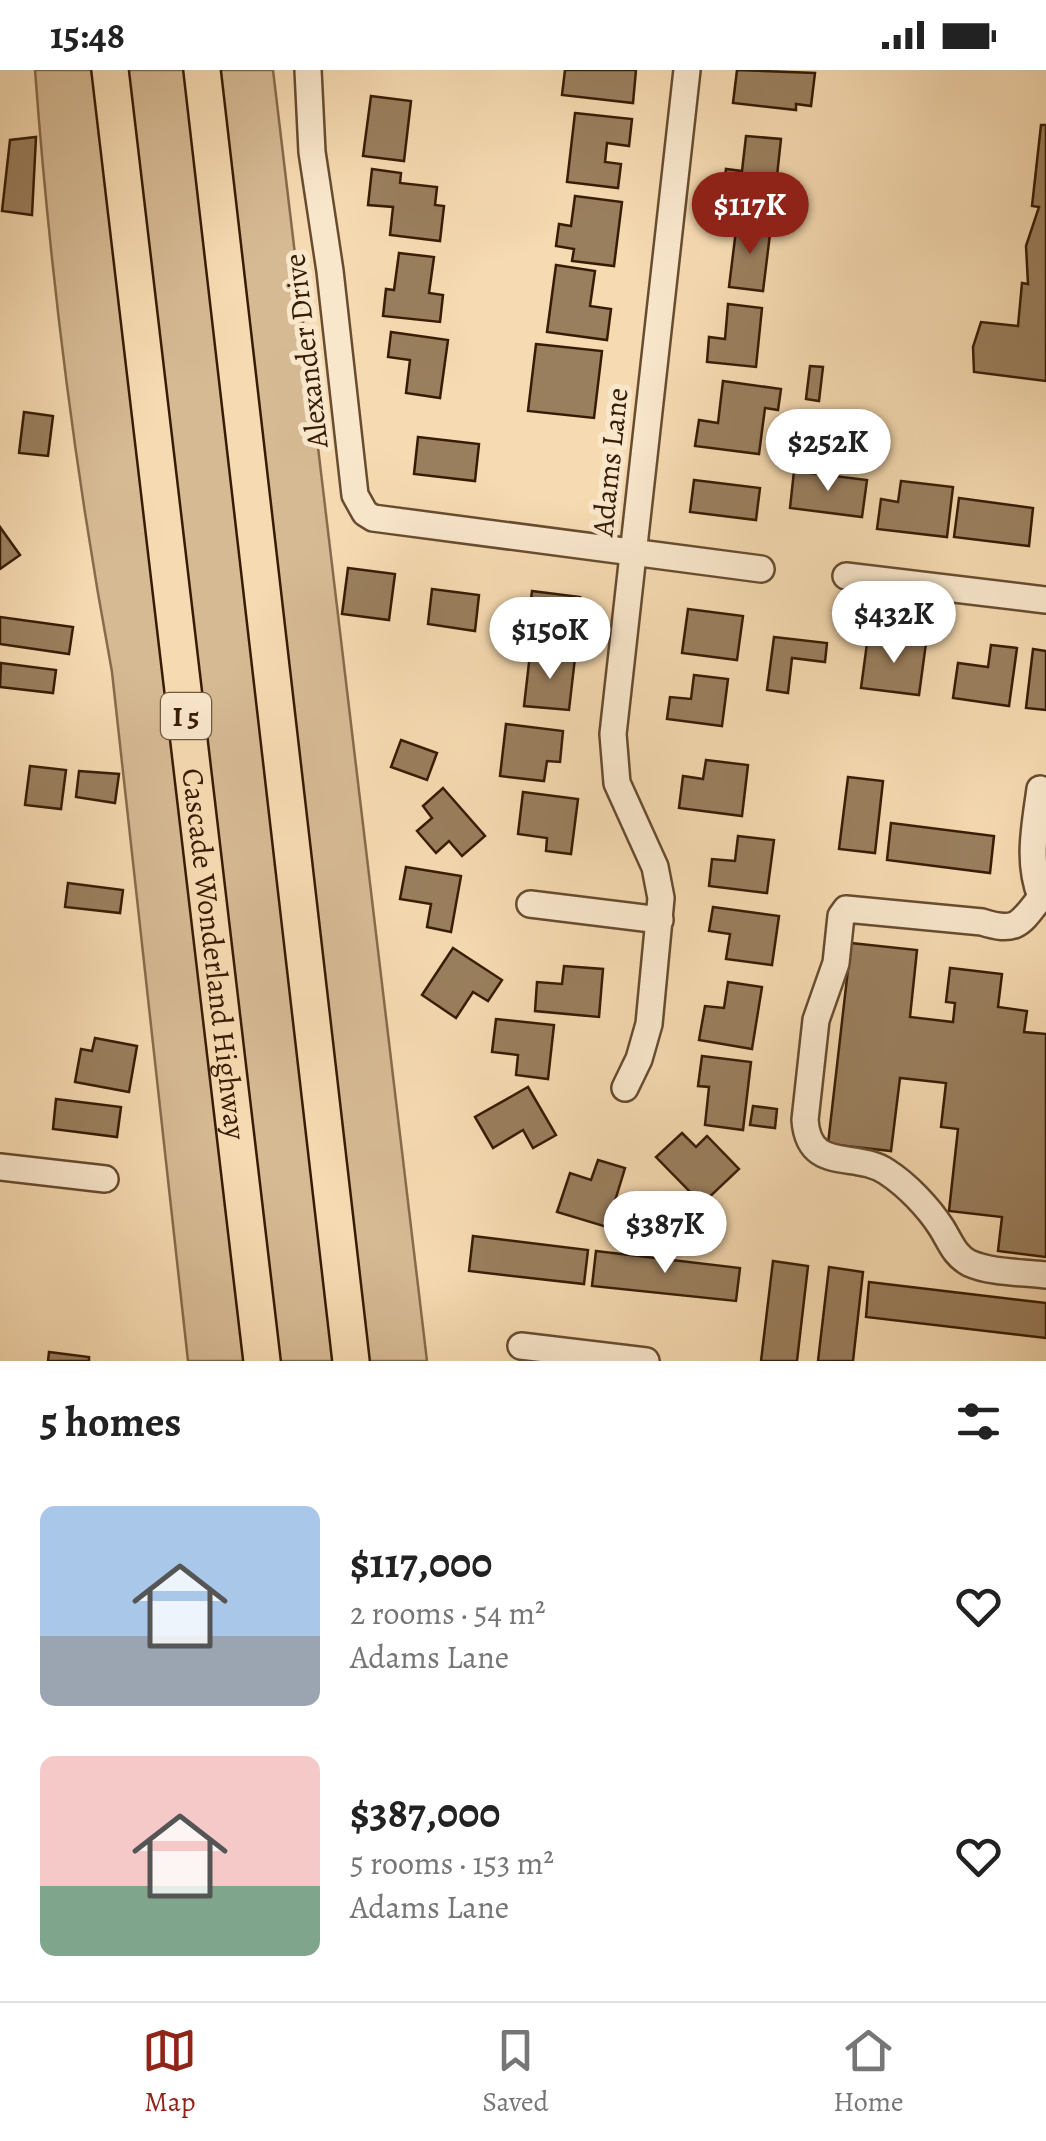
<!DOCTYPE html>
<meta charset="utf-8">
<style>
body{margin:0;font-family:Alegreya,serif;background:#f2f2f2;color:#222;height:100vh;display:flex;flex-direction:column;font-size:38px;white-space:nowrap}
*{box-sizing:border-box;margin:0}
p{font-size:32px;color:#767676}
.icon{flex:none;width:55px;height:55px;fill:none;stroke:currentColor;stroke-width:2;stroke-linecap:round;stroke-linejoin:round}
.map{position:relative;height:1291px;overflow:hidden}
.drawer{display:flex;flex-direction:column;background:#fff;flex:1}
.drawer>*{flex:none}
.price{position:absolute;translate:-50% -85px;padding:0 22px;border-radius:35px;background:#fff;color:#222;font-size:32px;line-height:65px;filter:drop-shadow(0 2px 5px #0008)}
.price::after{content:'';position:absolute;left:50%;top:60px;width:30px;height:22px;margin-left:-15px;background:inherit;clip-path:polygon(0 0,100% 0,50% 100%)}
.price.on{background:#8f2418;color:#fff}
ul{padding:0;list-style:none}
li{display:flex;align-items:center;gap:30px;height:250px;padding:0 40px}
li span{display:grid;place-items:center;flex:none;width:280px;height:200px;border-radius:15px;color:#555}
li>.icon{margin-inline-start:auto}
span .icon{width:120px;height:120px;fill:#fffc;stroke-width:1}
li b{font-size:42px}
h2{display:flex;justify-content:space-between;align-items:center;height:120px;padding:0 40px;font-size:42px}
.status{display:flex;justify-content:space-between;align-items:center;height:70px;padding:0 50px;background:#fff;direction:ltr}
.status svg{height:28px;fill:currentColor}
.tab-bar{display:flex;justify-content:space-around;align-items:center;height:140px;border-top:2px solid #e0e0e0;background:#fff;font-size:28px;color:#767676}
.tab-bar a{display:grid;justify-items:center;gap:5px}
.tab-bar .on{color:#8f2418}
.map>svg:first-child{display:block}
.green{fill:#d6ba94;stroke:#866b4c;stroke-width:2.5}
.building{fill:#9a7f5e;stroke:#371c05;stroke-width:2.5}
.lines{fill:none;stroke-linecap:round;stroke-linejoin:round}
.minor-casing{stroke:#674c30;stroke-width:30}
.highway-casing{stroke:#371c05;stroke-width:40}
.minor{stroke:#f9e7cc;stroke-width:25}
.highway{stroke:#f6dab1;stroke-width:35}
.labels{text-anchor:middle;stroke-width:10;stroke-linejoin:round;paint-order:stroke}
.shield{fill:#f9e7cc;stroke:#715941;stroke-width:2.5}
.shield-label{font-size:28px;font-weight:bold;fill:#371c05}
.street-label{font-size:30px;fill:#371c05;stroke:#f9e7cc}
</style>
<div class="status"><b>15:48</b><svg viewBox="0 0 49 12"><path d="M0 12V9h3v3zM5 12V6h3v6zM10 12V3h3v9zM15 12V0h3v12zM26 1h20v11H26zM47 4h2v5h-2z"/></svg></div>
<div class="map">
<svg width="1046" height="1291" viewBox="0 0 1046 1291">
<rect width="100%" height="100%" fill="#f6dab1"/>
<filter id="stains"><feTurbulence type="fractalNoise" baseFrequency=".002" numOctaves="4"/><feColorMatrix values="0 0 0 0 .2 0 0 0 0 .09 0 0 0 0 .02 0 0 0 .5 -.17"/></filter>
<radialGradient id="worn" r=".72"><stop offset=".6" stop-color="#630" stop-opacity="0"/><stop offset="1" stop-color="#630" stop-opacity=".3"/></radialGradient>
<path class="green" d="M35,0H273L427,1291H188L112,602C75,403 50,202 35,0Z"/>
<g class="building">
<polygon points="565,0 636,0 633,33 562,25"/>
<polygon points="737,0 815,3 811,36 796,34 796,40 733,33"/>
<polygon points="371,26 411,31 404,91 363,86"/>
<polygon points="575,43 632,49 629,76 607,73 605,92 621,94 618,118 567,112"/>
<polygon points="1041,55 1046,55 1046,311 974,302 973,277 981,252 1018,256 1022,213 1028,214 1026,176 1039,137 1032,136"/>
<polygon points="746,66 781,69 777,106 787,107 785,131 723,124 726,99 742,101"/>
<polygon points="36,67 32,145 2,141 10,70"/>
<polygon points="372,99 401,103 400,113 437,117 435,135 444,136 440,171 390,165 393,137 368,135"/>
<polygon points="575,126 622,132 614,196 572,191 574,179 556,176 559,154 571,156"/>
<polygon points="737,152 771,156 763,221 729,217"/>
<polygon points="399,183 434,187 429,223 443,225 440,252 383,246 386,219 394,220"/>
<polygon points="556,195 595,201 590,236 611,239 607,270 547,262"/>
<polygon points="728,234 762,238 756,297 707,292 709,267 725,269"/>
<polygon points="391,262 448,270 440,328 406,323 410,290 388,287"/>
<polygon points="536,274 602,281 594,348 528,341"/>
<polygon points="810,296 823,297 819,331 806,329"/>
<polygon points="723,311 781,319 778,340 765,338 759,384 695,376 699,350 718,353"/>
<polygon points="24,342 53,346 48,386 19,383"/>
<polygon points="418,367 479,374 475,411 414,404"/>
<polygon points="794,401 867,410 862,447 790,438"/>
<polygon points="694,410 760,418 756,450 690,442"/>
<polygon points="901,411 953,417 947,467 877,459 881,429 898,432"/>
<polygon points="959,428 1033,438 1029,476 954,467"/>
<polygon points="0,457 20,485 0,499"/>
<polygon points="348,498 395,504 389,550 342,544"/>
<polygon points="432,519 479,525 475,561 428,554"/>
<polygon points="532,521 580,527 573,576 526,570"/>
<polygon points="688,539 743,546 737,590 682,583"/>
<polygon points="0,547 73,557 69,584 0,574"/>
<polygon points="868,566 926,573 919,625 861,618"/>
<polygon points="774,567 827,573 825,592 792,588 788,623 767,620"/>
<polygon points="991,575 1017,578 1009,636 953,628 958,593 988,597"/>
<polygon points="1033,579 1046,581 1046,640 1026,638"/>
<polygon points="530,584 575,588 569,640 524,636"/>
<polygon points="1,593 56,600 53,623 0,617"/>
<polygon points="694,605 728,609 722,656 667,649 670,627 691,629"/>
<polygon points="506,654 563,661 560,692 547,691 544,711 500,706"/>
<polygon points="401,670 437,683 427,710 391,697"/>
<polygon points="706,690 748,695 742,746 679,738 683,706 703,709"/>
<polygon points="30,696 66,700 61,739 25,735"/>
<polygon points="79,701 119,704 115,733 76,727"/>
<polygon points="848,707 883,711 875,783 839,779"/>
<polygon points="443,718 485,766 462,786 449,771 436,783 417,761 432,748 423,736"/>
<polygon points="523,722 578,729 571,784 546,781 547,768 518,764"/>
<polygon points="891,753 994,766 990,803 887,790"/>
<polygon points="738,766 774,770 767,823 709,816 712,789 735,791"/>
<polygon points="406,797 461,806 451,862 427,857 431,834 400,829"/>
<polygon points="68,813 123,820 120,843 65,837"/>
<polygon points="713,837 779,846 772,895 726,889 730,864 709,861"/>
<polygon points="851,873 917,880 910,947 953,952 955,933 946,932 950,898 1002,904 998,937 1027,941 1024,962 1046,964 1046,1187 998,1181 1002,1147 949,1141 958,1059 941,1057 946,1013 900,1008 891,1081 828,1074"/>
<polygon points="453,878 502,910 488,931 473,922 456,948 422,925"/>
<polygon points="564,896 603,899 599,947 535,941 537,912 562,914"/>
<polygon points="728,912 762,917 752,979 699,970 705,936 724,938"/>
<polygon points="496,949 554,955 548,1009 516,1005 518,985 492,982"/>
<polygon points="95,968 137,976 129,1022 75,1012 81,979 92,981"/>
<polygon points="702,986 751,992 743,1060 705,1055 709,1017 698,1016"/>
<polygon points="528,1017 556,1065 533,1078 523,1060 493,1078 475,1047"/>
<polygon points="56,1029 121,1037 117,1067 53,1059"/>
<polygon points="753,1036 777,1039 775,1058 750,1055"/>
<polygon points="682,1063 696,1077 707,1066 739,1099 702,1134 656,1087"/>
<polygon points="598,1090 625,1098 607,1157 557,1142 570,1103 591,1110"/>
<polygon points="473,1166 588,1180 584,1214 469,1201"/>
<polygon points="596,1181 740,1198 736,1231 592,1216"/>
<polygon points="773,1191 808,1196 797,1291 761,1291"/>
<polygon points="829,1197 863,1202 853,1291 818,1291"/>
<polygon points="869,1212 1046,1233 1046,1268 866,1247"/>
<polygon points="49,1282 89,1287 89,1291 48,1291"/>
</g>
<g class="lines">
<g class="minor-casing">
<g id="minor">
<polyline points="308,0 312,82 330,201 355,425 365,443 373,448 761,499"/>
<polyline points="846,506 1046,530"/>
<path d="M1040,719C1035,756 1027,792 1041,827L1046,828"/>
<path d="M1041,827C1020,854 1017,863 982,852L846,839L841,846L836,893L816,950L805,1050C809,1104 855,1080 887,1102C907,1115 928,1137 941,1157C950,1171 954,1185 969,1193C991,1203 1022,1202 1046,1205"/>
<polyline points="530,834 660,850"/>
<polyline points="625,1018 639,989 649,954 661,828 655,797 617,713 613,664 687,0"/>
<polyline points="0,1097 105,1109"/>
<polyline points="521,1276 646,1291"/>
</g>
</g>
<g class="highway-casing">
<g id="highway">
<path id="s1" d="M110,0L262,1291"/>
<polyline points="202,0 351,1291"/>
</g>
</g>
<use href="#minor" class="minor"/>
<use href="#highway" class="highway"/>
</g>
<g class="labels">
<rect class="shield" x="161" y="623" width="50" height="46" rx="8"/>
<g class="shield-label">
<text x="186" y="656">I 5</text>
</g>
<g class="street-label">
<text transform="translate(306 281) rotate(-97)" y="10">Alexander Drive</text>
<text transform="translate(610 392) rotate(-84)" y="10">Adams Lane</text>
<text dy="10" stroke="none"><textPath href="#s1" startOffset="890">Cascade Wonderland Highway</textPath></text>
</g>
</g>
<rect width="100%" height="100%" filter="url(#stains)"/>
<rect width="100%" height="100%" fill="url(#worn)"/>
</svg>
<b class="price on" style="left:750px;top:187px">$117K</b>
<b class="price" style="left:828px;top:424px">$252K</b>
<b class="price" style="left:894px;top:596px">$432K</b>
<b class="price" style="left:550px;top:612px">$150K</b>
<b class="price" style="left:665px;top:1206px">$387K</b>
</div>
<section class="drawer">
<h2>5 homes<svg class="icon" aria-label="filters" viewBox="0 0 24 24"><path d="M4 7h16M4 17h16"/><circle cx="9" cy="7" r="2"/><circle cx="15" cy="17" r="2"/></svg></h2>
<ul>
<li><span style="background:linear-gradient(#a9c7e8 65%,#9aa5b1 0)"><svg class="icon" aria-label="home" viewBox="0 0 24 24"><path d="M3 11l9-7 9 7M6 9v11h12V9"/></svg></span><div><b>$117,000</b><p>2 rooms · 54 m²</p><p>Adams Lane</p></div><svg class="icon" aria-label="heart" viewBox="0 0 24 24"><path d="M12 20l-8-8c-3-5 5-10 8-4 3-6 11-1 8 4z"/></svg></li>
<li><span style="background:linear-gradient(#f6c9c9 65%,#7fa58c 0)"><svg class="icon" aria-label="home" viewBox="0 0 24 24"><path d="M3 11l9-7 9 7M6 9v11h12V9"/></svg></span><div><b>$387,000</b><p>5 rooms · 153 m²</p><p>Adams Lane</p></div><svg class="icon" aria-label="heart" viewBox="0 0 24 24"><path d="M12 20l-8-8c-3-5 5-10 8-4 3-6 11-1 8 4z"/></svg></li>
</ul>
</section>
<nav class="tab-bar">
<a class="on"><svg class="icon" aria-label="map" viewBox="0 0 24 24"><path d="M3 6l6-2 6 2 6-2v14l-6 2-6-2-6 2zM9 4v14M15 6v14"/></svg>Map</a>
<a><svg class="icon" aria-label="saved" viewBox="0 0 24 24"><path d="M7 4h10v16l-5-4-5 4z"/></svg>Saved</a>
<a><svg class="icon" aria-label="home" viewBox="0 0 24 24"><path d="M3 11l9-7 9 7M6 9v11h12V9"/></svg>Home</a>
</nav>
